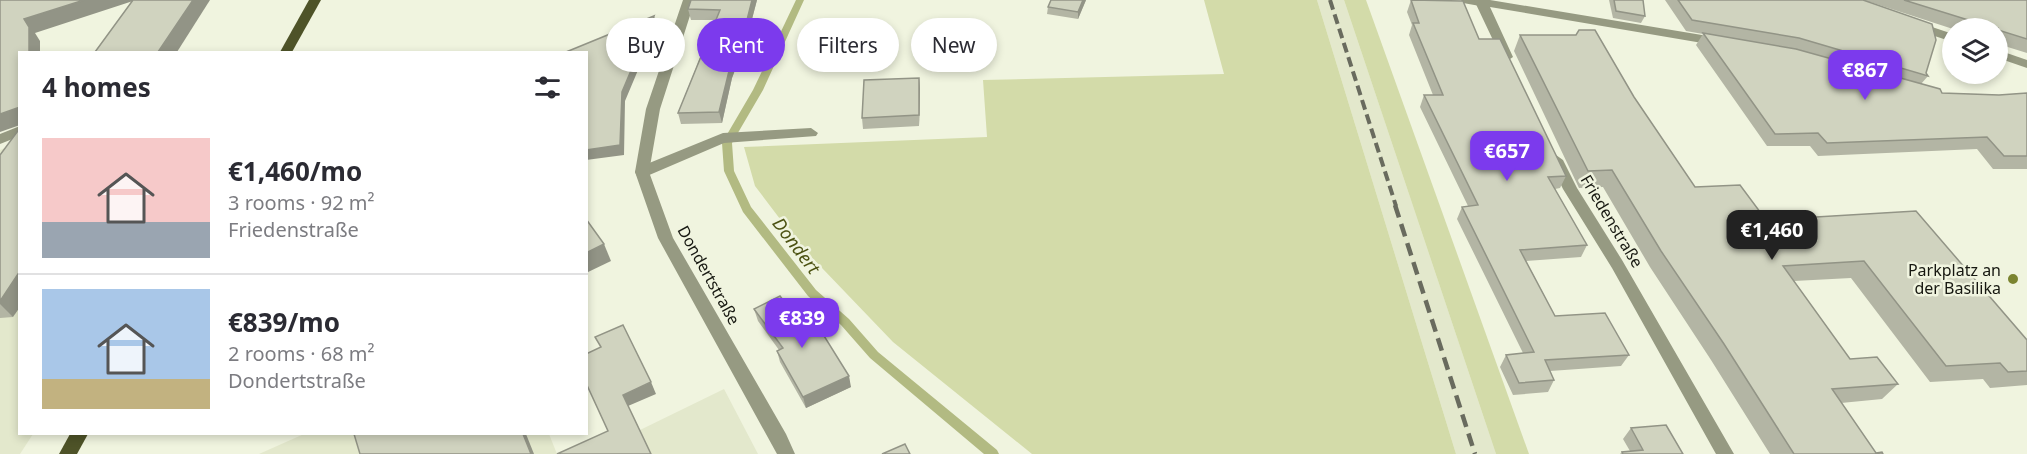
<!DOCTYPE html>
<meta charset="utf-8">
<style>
body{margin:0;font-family:"Noto Sans",sans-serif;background:#f2f2f3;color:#2b2b33;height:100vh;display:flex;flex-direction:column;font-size:22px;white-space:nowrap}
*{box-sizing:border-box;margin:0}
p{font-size:20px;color:#7c7c81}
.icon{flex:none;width:33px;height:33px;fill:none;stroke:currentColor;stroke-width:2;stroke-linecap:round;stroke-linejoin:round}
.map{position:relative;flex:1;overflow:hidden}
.drawer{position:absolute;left:18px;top:51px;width:570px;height:384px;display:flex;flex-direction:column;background:#fff;border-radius:0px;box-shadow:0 3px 9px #0003}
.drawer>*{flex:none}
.top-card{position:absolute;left:606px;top:18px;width:570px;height:54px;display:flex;gap:12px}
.controls{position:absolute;left:1942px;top:18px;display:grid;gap:12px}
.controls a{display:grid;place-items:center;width:66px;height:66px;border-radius:50%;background:#fff;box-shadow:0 3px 9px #0003;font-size:30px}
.price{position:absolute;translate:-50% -51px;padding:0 14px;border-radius:12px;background:#7c3aed;color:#fff;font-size:20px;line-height:39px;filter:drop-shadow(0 2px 3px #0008)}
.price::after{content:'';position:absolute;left:50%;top:36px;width:18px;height:14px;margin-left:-9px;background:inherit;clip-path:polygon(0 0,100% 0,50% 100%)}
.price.on{background:#222;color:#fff}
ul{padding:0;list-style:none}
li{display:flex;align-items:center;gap:18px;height:150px;padding:0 24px}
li+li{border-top:2px solid #e1e1e2}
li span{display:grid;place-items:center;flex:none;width:168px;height:120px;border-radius:0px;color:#555}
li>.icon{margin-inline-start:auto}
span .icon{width:72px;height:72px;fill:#fffc;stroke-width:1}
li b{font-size:26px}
h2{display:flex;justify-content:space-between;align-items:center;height:72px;padding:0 24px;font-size:26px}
.chip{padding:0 21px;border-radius:27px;background:#fff;box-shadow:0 3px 9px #0003;font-size:21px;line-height:54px}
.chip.on{background:#7c3aed;color:#fff}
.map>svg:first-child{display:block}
.built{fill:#e3e8cc}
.green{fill:#d3dba9}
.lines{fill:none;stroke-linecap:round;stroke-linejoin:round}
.stream{fill:#b2ba82;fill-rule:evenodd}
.service{fill:#969a82;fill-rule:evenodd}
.minor{fill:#969a82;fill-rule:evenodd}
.primary{fill:#4e5328;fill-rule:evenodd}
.rail-far1{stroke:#696b5e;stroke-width:4;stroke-dasharray:10 5;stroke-linecap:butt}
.rail{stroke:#696b5e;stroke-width:4.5;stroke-dasharray:13 7;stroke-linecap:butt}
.wall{fill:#b3b5a4}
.shaded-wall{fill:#929486}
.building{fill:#d0d3bf;stroke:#929486;stroke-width:1.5}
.poi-dot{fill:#7b8430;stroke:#f0f4df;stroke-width:2}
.labels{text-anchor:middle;stroke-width:5;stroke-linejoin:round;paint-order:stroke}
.street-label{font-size:16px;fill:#161710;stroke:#f0f4df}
.poi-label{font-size:16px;fill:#161710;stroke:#f0f4df;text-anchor:end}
.water-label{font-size:18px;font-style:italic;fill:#4c5212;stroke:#f0f4df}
</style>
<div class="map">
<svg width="2027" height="454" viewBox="0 0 2027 454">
<rect width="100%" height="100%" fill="#f0f4df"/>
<g class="built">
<polygon points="1317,0 1344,0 1496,454 1456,454"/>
<polygon points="19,142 20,434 33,434 20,454 0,454 0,150"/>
<polygon points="724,389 758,454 588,454 640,430"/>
<polygon points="304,434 549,434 557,454 259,454"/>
</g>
<g class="green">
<polygon points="1204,0 1317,0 1456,454 1032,454 893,342 799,244 755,186 744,147 987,137 983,80 1224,74"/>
<polygon points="1344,0 1366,0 1529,454 1496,454"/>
</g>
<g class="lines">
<polygon class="stream" points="796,0 804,0 763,90 732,143 734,171 751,207 816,290 849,319 878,352 997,450 999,454 984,454 870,358 841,325 808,296 743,212 724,171 722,143 753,90"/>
<g class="service">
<polygon points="1461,0 1485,0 1486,2 1480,6 1463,3"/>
<polygon points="20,126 20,136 0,144 0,134"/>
<polygon points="811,128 818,133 816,136 724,143 647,176 637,176 635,172 637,168 723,133"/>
</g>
<g class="minor">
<polygon points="683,0 695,0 660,109 649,172 673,238 786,434 795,454 777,454 658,238 635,172 646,109"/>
<polygon points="1474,0 1490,0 1720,38 1726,42 1720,46 1490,7 1513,57 1507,61 1501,57"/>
<polygon points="1917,22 1953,34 1953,42 1913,29 1911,26 1913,23"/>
<polygon points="1998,50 2027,60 2027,68 1998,58"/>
<polygon points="1556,155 1563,160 1577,188 1622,260 1734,454 1716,454 1612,268 1563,189 1549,160"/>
</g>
<g class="primary">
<polygon points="309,0 321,0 292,52 280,52"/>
<polygon points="70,434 88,434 77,454 59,454"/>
</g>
<polyline class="rail-far1" points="1330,0 1396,206"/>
<polyline class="rail" points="1395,205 1475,454"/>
</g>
<g class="wall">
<polygon points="757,0 747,38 732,78 722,123 681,124 678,113 715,20 691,20 688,9"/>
<polygon points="1051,0 1086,0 1078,19 1047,14 1048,7"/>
<polygon points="1411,0 1479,39 1566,176 1560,188 1555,189 1587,245 1581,257 1526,261 1555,316 1629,355 1621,366 1550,371 1554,380 1548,392 1513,395 1500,367 1506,355 1523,353 1457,219 1462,207 1468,206 1420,107 1424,95 1433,95 1409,35 1412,25 1407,12"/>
<polygon points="1609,0 1643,0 1645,16 1641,23 1613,18"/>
<polygon points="1665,0 2027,0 2027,53 1998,44 1998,28 1953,29 1870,2 1928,76 1921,84 1942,93 1999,95 2027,93 2027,169 1993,169 1977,149 1818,156 1810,146 1767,146 1696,45 1703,34 1686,31"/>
<polygon points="1520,35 1634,97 1695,187 1766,220 1916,211 2027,340 2027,385 1990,388 1983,379 1930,382 1851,278 1794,281 1850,359 1898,384 1882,399 1841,403 1876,453 1883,454 1770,454 1711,360 1650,267 1603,187 1579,188 1514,51"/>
<polygon points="919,78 920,89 919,126 863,129 862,118"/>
<polygon points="0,155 13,317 0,318"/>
<polygon points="754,309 810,336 851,387 806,408 780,362 777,351 779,350 758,321"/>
<polygon points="1631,428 1683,454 1620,454 1622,452 1630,451 1623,439"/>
</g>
<g class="shaded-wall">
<polygon points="84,0 136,0 35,33 40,41 40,52 29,52 24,19"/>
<polygon points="193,0 210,0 177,52 158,52"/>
<polygon points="752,0 757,0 747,38 732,78 722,123 719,112 730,67"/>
<polygon points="1083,0 1086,0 1078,19 1078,12"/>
<polygon points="654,16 657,25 625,101 624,155 586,160 586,150"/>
<polygon points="919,78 920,89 919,126"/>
<polygon points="20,107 20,125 0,132 0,114"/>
<polygon points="604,244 611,261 586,273 586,253"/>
<polygon points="20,271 20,307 13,317 0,304 0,301"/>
<polygon points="849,376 851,387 806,408 803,397"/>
<polygon points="651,382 656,394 628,406 623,395"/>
<polygon points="523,434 526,434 534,454 531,454"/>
</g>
<g class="building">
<polygon points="0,0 84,0 24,19 29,27 29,52 20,52 20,107 0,114"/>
<polygon points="133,0 193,0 158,52 95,52"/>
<polygon points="691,0 752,0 745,28 730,67 719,112 678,113 720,10 688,9"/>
<polygon points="1051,0 1083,0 1078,12 1048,7"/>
<polygon points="1411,0 1463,1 1479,39 1500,39 1566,176 1548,177 1587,245 1520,250 1555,316 1605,313 1629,355 1545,360 1554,380 1519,383 1506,355 1534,352 1462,207 1478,205 1424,95 1443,95 1413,23 1419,23"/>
<polygon points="1614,0 1643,0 1645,16 1616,11"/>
<polygon points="1678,0 1863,0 1932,24 1936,40 1926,73 1928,76 1799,38 1692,20"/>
<polygon points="1904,0 2027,0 2027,39 1998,30 1998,28 1994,28"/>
<polygon points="654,16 622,92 620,145 586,150 586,52 566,52"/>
<polygon points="1579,30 1595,30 1634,97 1695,187 1740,185 1766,220 1916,211 2027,340 2027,371 2008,372 2000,363 1946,366 1864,261 1783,266 1850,359 1877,357 1898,384 1832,389 1876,453 1882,452 1883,454 1794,454 1724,344 1661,251 1612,170 1588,171 1520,35 1576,35"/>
<polygon points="1703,33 1796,49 1940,89 1942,93 1999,95 2027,93 2027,156 2004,156 1987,137 1827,143 1818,133 1775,134"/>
<polygon points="919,78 919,115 862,118 864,80"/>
<polygon points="20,128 20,271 0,301 0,155"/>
<polygon points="586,219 604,244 586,253"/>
<polygon points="780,296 810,336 821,331 849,376 803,397 777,351 783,348 754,309"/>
<polygon points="623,325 651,382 623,395 651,454 557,454 608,431 586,383 586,354 601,347 595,337"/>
<polygon points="1666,425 1683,454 1623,454 1622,452 1643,450 1631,428"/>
<polygon points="354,434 523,434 531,454 360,454"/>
<polygon points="905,444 910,454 882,454"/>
</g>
<circle class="poi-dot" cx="2013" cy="279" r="6"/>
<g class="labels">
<g class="street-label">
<text transform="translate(1612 221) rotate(59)" y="6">Friedenstraße</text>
<text transform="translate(709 275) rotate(61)" y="6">Dondertstraße</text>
</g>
<g class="poi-label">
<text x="2001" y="276">Parkplatz an<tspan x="2001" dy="18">der Basilika</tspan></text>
</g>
<g class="water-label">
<text transform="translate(796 246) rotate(53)" y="6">Dondert</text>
</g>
</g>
</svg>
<div class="controls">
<a><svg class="icon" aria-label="layers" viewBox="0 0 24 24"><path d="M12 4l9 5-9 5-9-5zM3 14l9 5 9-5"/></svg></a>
</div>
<b class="price" style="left:1865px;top:101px">€867</b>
<b class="price" style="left:1507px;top:182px">€657</b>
<b class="price on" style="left:1772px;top:261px">€1,460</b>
<b class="price" style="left:802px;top:349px">€839</b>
<div class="top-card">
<a class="chip">Buy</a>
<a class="chip on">Rent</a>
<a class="chip">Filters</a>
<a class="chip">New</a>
</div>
<section class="drawer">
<h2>4 homes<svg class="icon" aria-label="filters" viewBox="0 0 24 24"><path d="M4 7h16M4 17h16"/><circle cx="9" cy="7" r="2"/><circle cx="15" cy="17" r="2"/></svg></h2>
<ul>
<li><span style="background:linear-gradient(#f6c9c9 70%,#9aa5b1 0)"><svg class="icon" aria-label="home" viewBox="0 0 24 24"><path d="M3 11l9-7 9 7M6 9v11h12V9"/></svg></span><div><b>€1,460/mo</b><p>3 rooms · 92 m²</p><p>Friedenstraße</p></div></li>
<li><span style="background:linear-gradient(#a9c7e8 75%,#c2b280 0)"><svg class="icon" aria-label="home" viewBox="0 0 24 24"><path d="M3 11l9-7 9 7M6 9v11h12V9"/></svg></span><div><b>€839/mo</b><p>2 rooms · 68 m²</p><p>Dondertstraße</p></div></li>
</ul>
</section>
</div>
